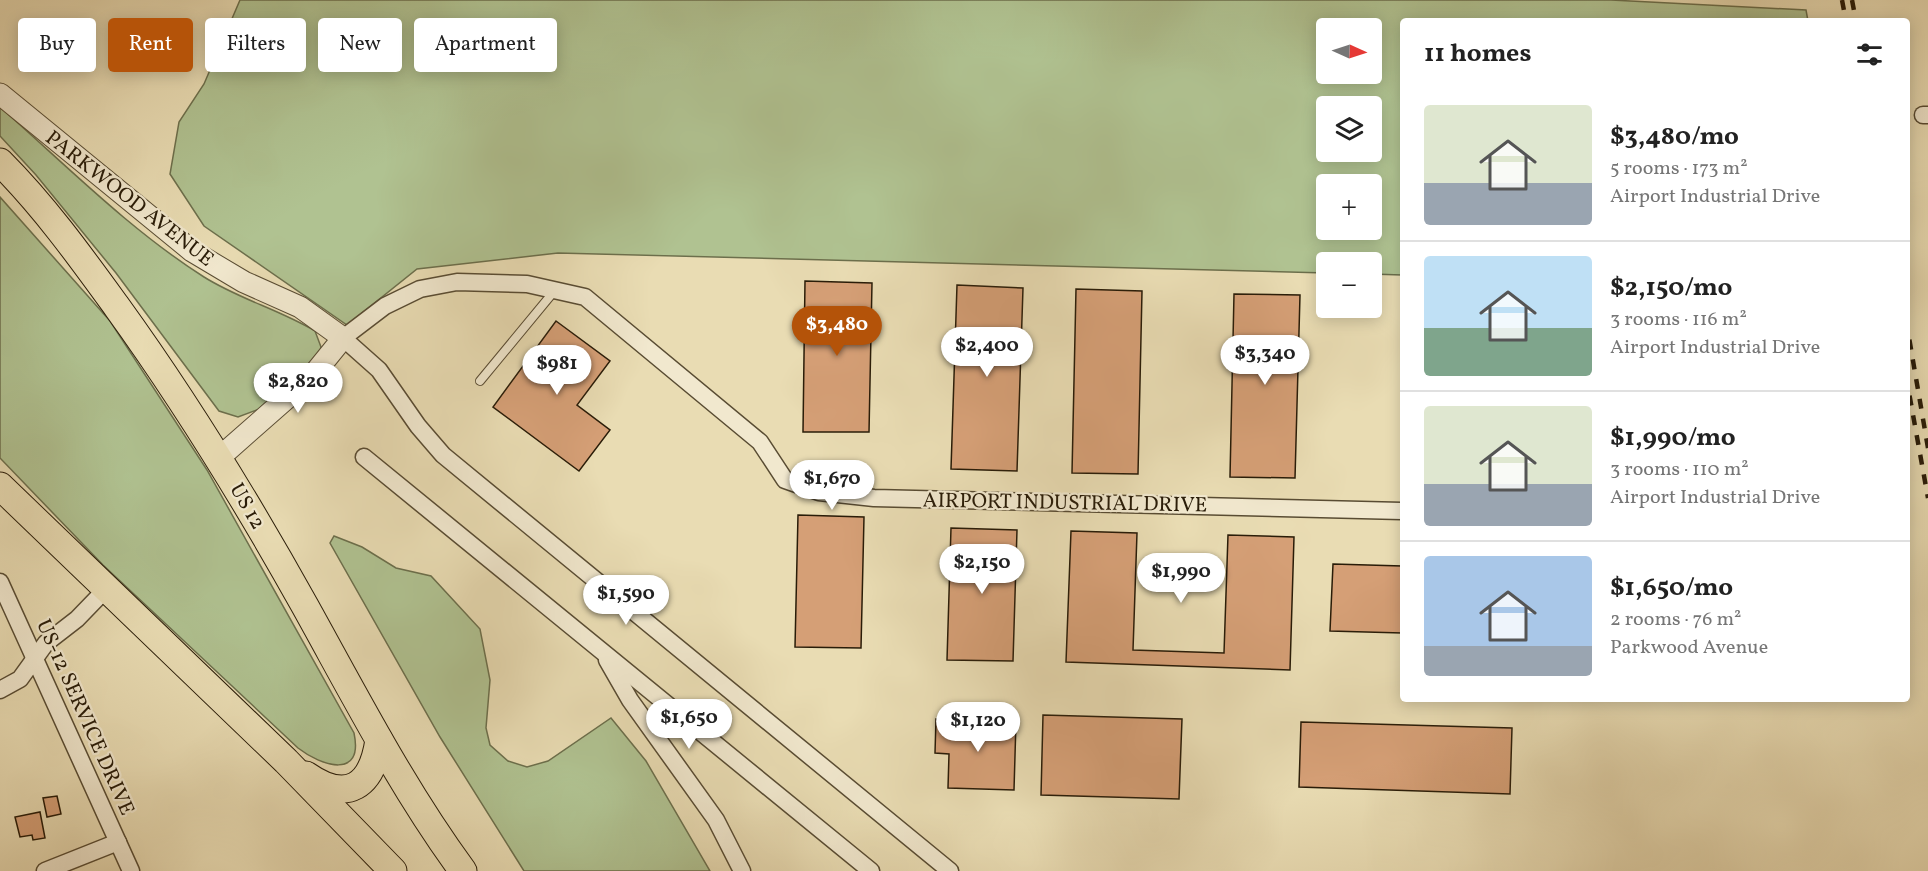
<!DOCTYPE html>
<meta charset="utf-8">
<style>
body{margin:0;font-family:Vollkorn,serif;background:#f6f6f6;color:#222;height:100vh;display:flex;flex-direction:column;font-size:22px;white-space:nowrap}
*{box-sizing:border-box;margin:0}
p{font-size:20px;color:#767676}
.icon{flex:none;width:33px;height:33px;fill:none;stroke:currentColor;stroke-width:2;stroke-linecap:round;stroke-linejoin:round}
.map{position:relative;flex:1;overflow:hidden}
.panel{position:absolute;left:1400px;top:18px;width:510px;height:684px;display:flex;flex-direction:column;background:#fff;border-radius:6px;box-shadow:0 3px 15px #0003}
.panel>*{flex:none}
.top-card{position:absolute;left:18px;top:18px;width:570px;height:54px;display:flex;gap:12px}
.needle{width:39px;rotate:93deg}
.buttons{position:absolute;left:1316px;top:18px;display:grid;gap:12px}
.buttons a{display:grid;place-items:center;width:66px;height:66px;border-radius:6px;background:#fff;box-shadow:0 3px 15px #0003;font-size:30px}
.price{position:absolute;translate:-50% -51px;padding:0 14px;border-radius:21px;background:#fff;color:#222;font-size:20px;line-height:39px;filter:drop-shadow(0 2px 3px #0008)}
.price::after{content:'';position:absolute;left:50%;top:36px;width:18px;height:14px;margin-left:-9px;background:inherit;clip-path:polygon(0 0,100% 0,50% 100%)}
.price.current{background:#b45309;color:#fff}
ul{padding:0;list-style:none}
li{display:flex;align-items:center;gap:18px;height:150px;padding:0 24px}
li+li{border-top:2px solid #e0e0e0}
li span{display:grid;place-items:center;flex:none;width:168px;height:120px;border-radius:6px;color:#555}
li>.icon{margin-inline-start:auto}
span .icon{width:72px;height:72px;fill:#fffc;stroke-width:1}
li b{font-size:26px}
h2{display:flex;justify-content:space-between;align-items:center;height:72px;padding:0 24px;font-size:26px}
.chip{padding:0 21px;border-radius:6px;background:#fff;box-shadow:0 3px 15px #0003;font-size:21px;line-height:54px}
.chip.current{background:#b45309;color:#fff}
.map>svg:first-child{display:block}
.green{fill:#b0c291;stroke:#6c6f4c;stroke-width:1.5;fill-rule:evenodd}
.building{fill:#d59f76;stroke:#291c08;stroke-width:1.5}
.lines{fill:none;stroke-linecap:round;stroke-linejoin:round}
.service-casing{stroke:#594c33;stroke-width:10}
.minor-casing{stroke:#594c33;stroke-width:19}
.tertiary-casing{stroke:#594c33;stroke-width:23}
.trunk-casing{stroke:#291c08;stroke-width:29}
.service{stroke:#f1e8ce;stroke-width:8}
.minor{stroke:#f1e8ce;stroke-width:16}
.tertiary{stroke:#f1e8ce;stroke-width:21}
.trunk{stroke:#e9dcb3;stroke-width:27}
.rail{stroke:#291c08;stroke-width:4.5;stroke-dasharray:10 10;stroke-linecap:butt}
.labels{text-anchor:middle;stroke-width:4.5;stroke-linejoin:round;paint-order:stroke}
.street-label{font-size:21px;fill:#291c08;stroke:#f1e8ce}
</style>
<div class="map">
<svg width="1928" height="871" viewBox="0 0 1928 871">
<rect width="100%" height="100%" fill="#e9dcb3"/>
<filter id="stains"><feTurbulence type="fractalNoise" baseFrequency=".00333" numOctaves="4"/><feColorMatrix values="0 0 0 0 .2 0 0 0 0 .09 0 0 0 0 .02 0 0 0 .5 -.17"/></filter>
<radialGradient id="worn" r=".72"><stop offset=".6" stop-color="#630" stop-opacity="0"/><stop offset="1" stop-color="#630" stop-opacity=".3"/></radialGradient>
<g class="green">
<path d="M240,0H1611L1806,10L1808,21H1402V275L1371,274V262H1326V273L558,253L417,269L347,325L204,226L170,174L179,122L204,84ZM1326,28H1371V74H1326ZM1326,106H1371V152H1326ZM1326,184H1371V230H1326Z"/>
<path d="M0,107C66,165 130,230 204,277C239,299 280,310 315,331L321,347L319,355L262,408L238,417L219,411L116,273L36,175L0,136Z"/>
<path d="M0,197L110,321L207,470L354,733C364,780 321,766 298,748L103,565L0,458Z"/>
<polygon points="334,536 362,547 396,568 431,576 480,629 490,680 486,728 490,745 508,761 527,767 548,761 611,718 646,761 710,871 524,871 440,737 330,543"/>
</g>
<g class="building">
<polygon points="805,281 872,283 869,432 803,432"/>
<polygon points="957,285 1023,288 1017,471 951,469"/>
<polygon points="1076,289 1142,291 1138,474 1072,473"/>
<polygon points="1234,294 1300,295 1295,478 1230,477"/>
<polygon points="556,321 610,361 577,405 610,430 579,471 493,407"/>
<polygon points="798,515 864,517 861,648 795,647"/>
<polygon points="951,528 1017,530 1013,661 947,660"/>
<polygon points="1071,531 1137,533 1133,650 1224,653 1228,535 1294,537 1290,670 1066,662"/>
<polygon points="1333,564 1402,566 1402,633 1330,631"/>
<polygon points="1043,715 1182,719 1179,799 1041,795"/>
<polygon points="936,719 1016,721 1014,790 948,788 949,754 935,753"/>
<polygon points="1301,722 1512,728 1510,794 1299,787"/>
<polygon points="57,796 61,814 47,817 43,798"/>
<polygon points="40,812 45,838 33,840 32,835 20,837 15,817"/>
</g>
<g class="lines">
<g class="service-casing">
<polyline id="service" points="480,381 556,289"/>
</g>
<g class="minor-casing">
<g id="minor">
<polyline points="1923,115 1928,115"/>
<polyline points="364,457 871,871"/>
<polyline points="0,582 131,871"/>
<polyline points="607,660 630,700 716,820 742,871"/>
<polyline points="0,690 20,679 46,643 77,619 106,589"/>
<polyline points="45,871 118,842"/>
<polyline points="950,871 443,455 418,426 379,370 343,338 385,306 420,289 457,282 527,284 585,297 760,442 785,480 819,492 874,498 1402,511"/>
</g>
</g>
<g class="tertiary-casing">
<polyline id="tertiary" points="0,94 192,251 244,282 300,307 343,338 313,375 220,457"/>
</g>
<g class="trunk-casing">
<g id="trunk">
<path d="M0,162C44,206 80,256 117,307C187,404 247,502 305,606C355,696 402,788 463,871"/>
<polyline points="0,486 286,761 393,871"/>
<path d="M306,775C348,804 372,786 379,740"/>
</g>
</g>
<use href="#service" class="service"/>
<use href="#minor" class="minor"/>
<use href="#tertiary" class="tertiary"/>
<use href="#trunk" class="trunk"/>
<g class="rail">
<polyline points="1842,0 1846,21"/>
<polyline points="1852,0 1856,21"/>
<polyline points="1906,320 1928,448"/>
<polyline points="1906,376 1928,498"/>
</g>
</g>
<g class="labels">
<g class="street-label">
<text transform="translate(130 198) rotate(38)" y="7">PARKWOOD AVENUE</text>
<text transform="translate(1065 502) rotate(1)" y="7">AIRPORT INDUSTRIAL DRIVE</text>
<text transform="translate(248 506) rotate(60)" y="7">US 12</text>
<text transform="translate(86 717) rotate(66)" y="7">US-12 SERVICE DRIVE</text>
</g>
</g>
<rect width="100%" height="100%" filter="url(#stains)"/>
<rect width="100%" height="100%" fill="url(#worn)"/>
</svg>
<div class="buttons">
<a><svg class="needle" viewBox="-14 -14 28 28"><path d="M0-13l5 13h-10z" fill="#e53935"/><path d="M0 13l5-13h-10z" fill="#767676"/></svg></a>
<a><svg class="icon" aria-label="layers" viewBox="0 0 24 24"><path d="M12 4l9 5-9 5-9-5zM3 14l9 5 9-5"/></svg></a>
<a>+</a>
<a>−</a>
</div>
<b class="price current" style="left:837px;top:357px">$3,480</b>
<b class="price" style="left:987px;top:378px">$2,400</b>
<b class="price" style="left:1265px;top:386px">$3,340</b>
<b class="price" style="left:557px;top:396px">$981</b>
<b class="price" style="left:298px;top:414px">$2,820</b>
<b class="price" style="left:832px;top:511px">$1,670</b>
<b class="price" style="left:982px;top:595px">$2,150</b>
<b class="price" style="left:1181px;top:604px">$1,990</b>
<b class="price" style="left:626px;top:626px">$1,590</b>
<b class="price" style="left:689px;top:750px">$1,650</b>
<b class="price" style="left:978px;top:753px">$1,120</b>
<div class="top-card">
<a class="chip">Buy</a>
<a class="chip current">Rent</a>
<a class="chip">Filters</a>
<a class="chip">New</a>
<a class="chip">Apartment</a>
</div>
<section class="panel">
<h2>11 homes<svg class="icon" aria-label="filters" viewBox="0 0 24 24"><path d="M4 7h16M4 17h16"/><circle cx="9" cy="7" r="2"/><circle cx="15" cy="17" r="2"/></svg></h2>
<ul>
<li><span style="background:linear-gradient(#dfe7d0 65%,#9aa5b1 0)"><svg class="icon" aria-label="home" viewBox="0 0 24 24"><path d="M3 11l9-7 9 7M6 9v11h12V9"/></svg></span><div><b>$3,480/mo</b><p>5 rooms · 173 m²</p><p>Airport Industrial Drive</p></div></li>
<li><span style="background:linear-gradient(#bfe0f5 60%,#7fa58c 0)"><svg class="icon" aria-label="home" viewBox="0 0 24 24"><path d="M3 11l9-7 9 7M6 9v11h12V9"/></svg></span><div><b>$2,150/mo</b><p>3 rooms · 116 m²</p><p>Airport Industrial Drive</p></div></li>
<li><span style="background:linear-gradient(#dfe7d0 65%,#9aa5b1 0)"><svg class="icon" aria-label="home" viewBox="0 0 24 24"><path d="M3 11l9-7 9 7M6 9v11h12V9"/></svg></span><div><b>$1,990/mo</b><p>3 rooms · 110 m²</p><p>Airport Industrial Drive</p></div></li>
<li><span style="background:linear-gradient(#a9c7e8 75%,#9aa5b1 0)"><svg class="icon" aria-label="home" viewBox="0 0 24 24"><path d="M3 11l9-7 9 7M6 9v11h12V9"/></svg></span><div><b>$1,650/mo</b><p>2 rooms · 76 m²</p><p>Parkwood Avenue</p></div></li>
</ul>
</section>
</div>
